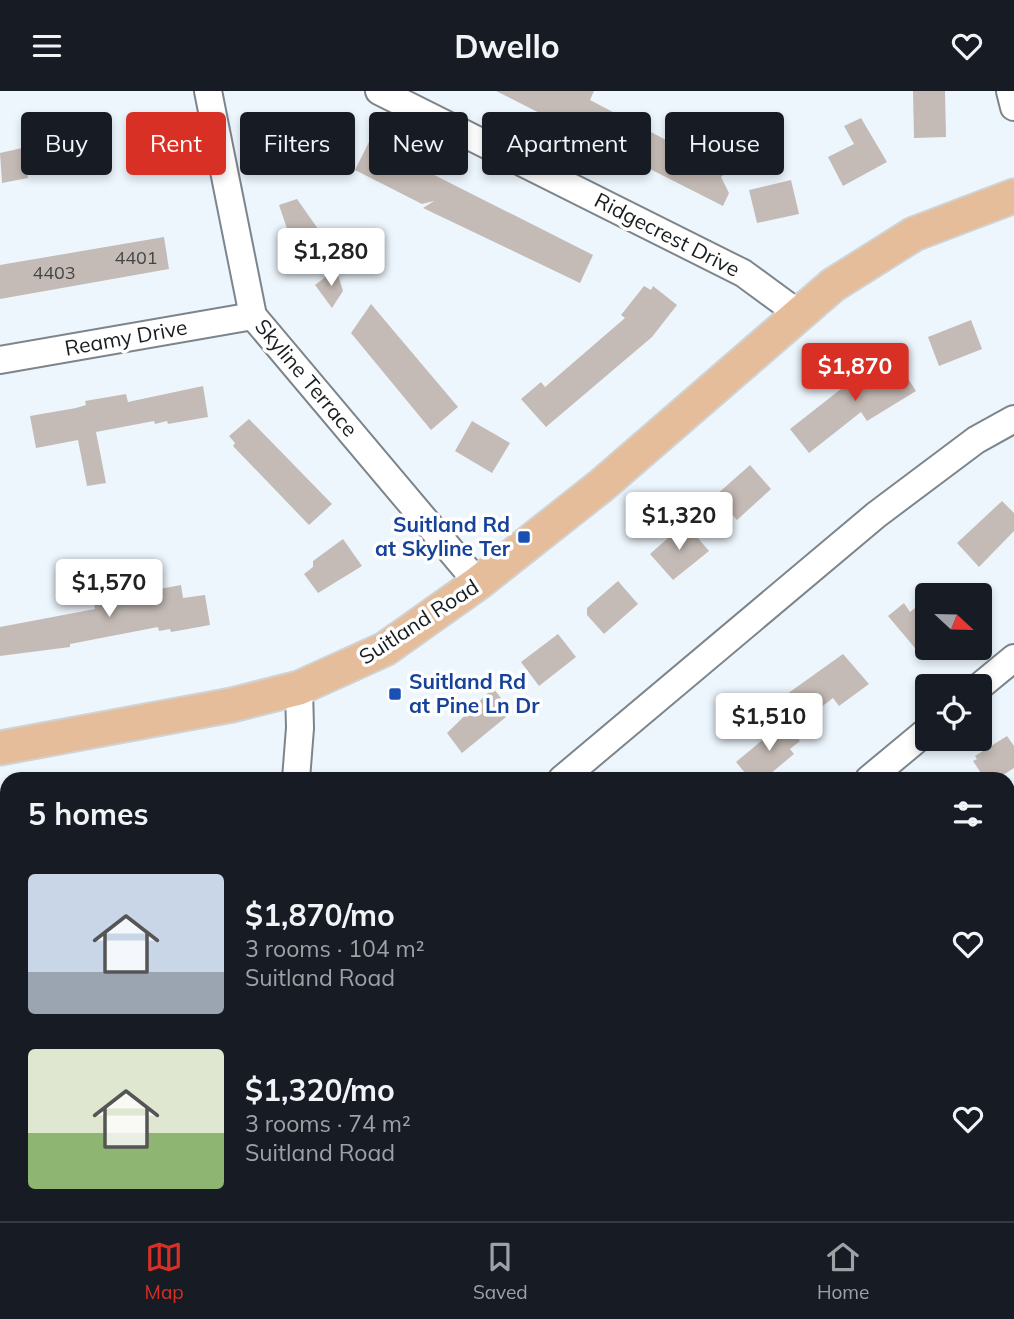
<!DOCTYPE html>
<meta charset="utf-8">
<style>
body{margin:0;font-family:Mulish,sans-serif;background:#20242c;color:#f1f3f6;height:100vh;display:flex;flex-direction:column;font-size:26px;white-space:nowrap}
*{box-sizing:border-box;margin:0}
p{font-size:23px;color:#9ea1a6}
.icon{flex:none;width:38px;height:38px;fill:none;stroke:currentColor;stroke-width:2;stroke-linecap:round;stroke-linejoin:round}
.map{position:relative;flex:1;overflow:hidden}
.drawer{position:absolute;left:0px;top:681px;width:1015px;height:450px;display:flex;flex-direction:column;background:#171b24;border-radius:21px 21px 0 0;box-shadow:0 4px 10px #0003}
.drawer>*{flex:none}
.guide{position:absolute;left:21px;top:21px;width:973px;height:63px;display:flex;gap:14px}
.needle{width:46px;rotate:112deg}
.controls{position:absolute;left:915px;top:492px;display:grid;gap:14px}
.controls a{display:grid;place-items:center;width:77px;height:77px;border-radius:7px;background:#171b24;box-shadow:0 4px 10px #0003;font-size:35px}
.price{position:absolute;translate:-50% -60px;padding:0 16px;border-radius:7px;background:#fff;color:#222;font-size:23px;line-height:46px;filter:drop-shadow(0 2px 4px #0008)}
.price::after{content:'';position:absolute;left:50%;top:42px;width:21px;height:16px;margin-left:-10px;background:inherit;clip-path:polygon(0 0,100% 0,50% 100%)}
.price.selected{background:#d93025;color:#fff}
ul{padding:0;list-style:none}
li{display:flex;align-items:center;gap:21px;height:175px;padding:0 28px}
li span{display:grid;place-items:center;flex:none;width:196px;height:140px;border-radius:7px;color:#555}
li>.icon{margin-inline-start:auto}
span .icon{width:84px;height:84px;fill:#fffc;stroke-width:1}
li b{font-size:30px}
h2{display:flex;justify-content:space-between;align-items:center;height:84px;padding:0 28px;font-size:30px}
.chip{padding:0 24px;border-radius:7px;background:#171b24;box-shadow:0 4px 10px #0003;font-size:24px;line-height:63px}
.chip.selected{background:#d93025;color:#fff}
header{display:flex;justify-content:space-between;align-items:center;height:91px;padding:0 28px;background:#171b24;font-size:32px;font-weight:700}
.dock{display:flex;justify-content:space-around;align-items:center;height:98px;border-top:2px solid #363941;background:#171b24;font-size:19px;color:#9ea1a6}
.dock a{display:grid;justify-items:center;gap:4px}
.dock .selected{color:#d93025}
.map>svg:first-child{display:block}
.building{fill:#c5bbb6}
.lines{fill:none;stroke-linecap:round;stroke-linejoin:round}
.minor-casing{stroke:#7d858b;stroke-width:30}
.major-casing{stroke:#d1d2d2;stroke-width:37}
.minor{stroke:#fff;stroke-width:26}
.major{stroke:#e5bd9b;stroke-width:33}
.transit-dot{fill:#1a4fb4;stroke:#fff;stroke-width:2.5}
.labels{text-anchor:middle;stroke-width:7;stroke-linejoin:round;paint-order:stroke}
.number-label{font-size:18px;fill:#434444}
.street-label{font-size:21px;fill:#181c1e;stroke:#fff}
.transit-label{font-size:21px;font-weight:bold;fill:#164399;stroke:#fff;text-anchor:end}
</style>
<header><svg class="icon" aria-label="menu" viewBox="0 0 24 24"><path d="M4 6h16M4 12h16M4 18h16"/></svg>Dwello<svg class="icon" aria-label="heart" viewBox="0 0 24 24"><path d="M12 20l-8-8c-3-5 5-10 8-4 3-6 11-1 8 4z"/></svg></header>
<div class="map">
<svg width="1014" height="1130" viewBox="0 0 1014 1130">
<rect width="100%" height="100%" fill="#edf6fd"/>
<g class="building">
<polygon points="496,0 594,0 590,9 727,81 721,86 729,102 723,115"/>
<polygon points="913,0 945,0 946,46 914,47"/>
<polygon points="861,27 887,71 843,95 828,66 854,53 844,35"/>
<polygon points="303,28 308,56 303,53 307,66 278,71 272,37 266,35"/>
<polygon points="369,51 593,164 580,192 423,117 434,110 422,113 355,79"/>
<polygon points="22,57 28,87 2,92 0,62"/>
<polygon points="791,89 799,123 757,132 749,99"/>
<polygon points="297,108 323,145 293,155 279,114"/>
<polygon points="164,146 169,178 0,208 0,174"/>
<polygon points="336,178 343,200 332,217 315,194"/>
<polygon points="644,195 651,199 653,195 677,214 652,246 546,336 521,308 541,291 545,296 625,227 621,224"/>
<polygon points="371,213 458,316 431,339 351,242"/>
<polygon points="971,229 982,258 939,275 928,246"/>
<polygon points="884,262 901,286 905,283 916,300 867,330 861,321 809,362 790,338 841,298 869,281 865,274"/>
<polygon points="203,295 208,326 168,333 167,330 155,333 154,330 96,341 106,392 87,395 78,349 36,357 30,325 76,317 86,314 85,310 126,303 128,311"/>
<polygon points="249,328 332,413 309,434 233,355 235,352 229,345"/>
<polygon points="472,330 510,352 492,382 455,360"/>
<polygon points="750,374 771,398 737,429 715,405"/>
<polygon points="1002,410 1014,422 1014,440 979,476 957,452"/>
<polygon points="685,432 709,460 673,489 650,463"/>
<polygon points="343,448 362,475 318,502 304,483 313,476 313,470"/>
<polygon points="140,489 143,501 181,494 183,507 205,504 210,534 171,541 170,538 159,540 158,536 70,553 70,556 0,565 0,536 95,518 92,498"/>
<polygon points="618,490 638,513 604,543 587,524 587,517"/>
<polygon points="928,507 928,547 915,557 888,525 904,512 910,521"/>
<polygon points="558,543 576,566 539,595 521,571"/>
<polygon points="843,563 869,593 839,615 833,607 807,627 787,603"/>
<polygon points="493,597 512,621 462,662 447,642"/>
<polygon points="784,631 800,650 790,658 794,663 764,688 750,688 736,671"/>
<polygon points="1007,645 1014,655 1014,677 997,688 985,688 973,670 977,668 975,665"/>
</g>
<g class="lines">
<g class="minor-casing">
<g id="minor">
<polyline points="208,0 253,225 478,492"/>
<polyline points="379,0 743,182 799,223"/>
<polyline points="1010,0 1014,16"/>
<polyline points="0,269 253,225"/>
<polyline points="980,595 1014,567"/>
<polyline points="296,688 300,637 299,597"/>
<polyline points="562,688 876,424 976,349 1014,328"/>
<polyline points="869,688 928,639"/>
<polyline points="0,1028 7,1026"/>
<polyline points="354,1124 355,1130"/>
<polyline points="820,1130 821,1124"/>
</g>
</g>
<g class="major-casing">
<polyline id="major" points="0,657 232,614 299,597 385,558 478,492 602,394 833,194 914,143 1014,105"/>
</g>
<use href="#minor" class="minor"/>
<use href="#major" class="major"/>
</g>
<g class="transit-dot">
<rect x="517" y="439" width="14" height="14" rx="3.5"/>
<rect x="388" y="596" width="14" height="14" rx="3.5"/>
</g>
<g class="labels">
<g class="number-label">
<text x="136" y="173">4401</text>
<text x="54" y="188">4403</text>
</g>
<g class="street-label">
<text transform="translate(667 144) rotate(27)" y="7">Ridgecrest Drive</text>
<text transform="translate(126 247) rotate(-10)" y="7">Reamy Drive</text>
<text transform="translate(306 287) rotate(50)" y="7">Skyline Terrace</text>
<text transform="translate(419 531) rotate(-33)" y="7">Suitland Road</text>
</g>
<g class="transit-label">
<text x="510" y="441">Suitland Rd<tspan x="510" dy="24">at Skyline Ter</tspan></text>
<text x="409" y="598" text-anchor="start">Suitland Rd<tspan x="409" dy="24">at Pine Ln Dr</tspan></text>
</g>
</g>
</svg>
<div class="controls">
<a><svg class="needle" viewBox="-14 -14 28 28"><path d="M0-13l5 13h-10z" fill="#e53935"/><path d="M0 13l5-13h-10z" fill="#9ea1a6"/></svg></a>
<a><svg class="icon" aria-label="locate" viewBox="0 0 24 24"><circle cx="12" cy="12" r="6"/><path d="M12 2v4M12 18v4M2 12h4M18 12h4"/></svg></a>
</div>
<b class="price" style="left:331px;top:197px">$1,280</b>
<b class="price selected" style="left:855px;top:312px">$1,870</b>
<b class="price" style="left:679px;top:461px">$1,320</b>
<b class="price" style="left:109px;top:528px">$1,570</b>
<b class="price" style="left:769px;top:662px">$1,510</b>
<div class="guide">
<a class="chip">Buy</a>
<a class="chip selected">Rent</a>
<a class="chip">Filters</a>
<a class="chip">New</a>
<a class="chip">Apartment</a>
<a class="chip">House</a>
</div>
<section class="drawer">
<h2>5 homes<svg class="icon" aria-label="filters" viewBox="0 0 24 24"><path d="M4 7h16M4 17h16"/><circle cx="9" cy="7" r="2"/><circle cx="15" cy="17" r="2"/></svg></h2>
<ul>
<li><span style="background:linear-gradient(#c9d6e8 70%,#9aa5b1 0)"><svg class="icon" aria-label="home" viewBox="0 0 24 24"><path d="M3 11l9-7 9 7M6 9v11h12V9"/></svg></span><div><b>$1,870/mo</b><p>3 rooms · 104 m²</p><p>Suitland Road</p></div><svg class="icon" aria-label="heart" viewBox="0 0 24 24"><path d="M12 20l-8-8c-3-5 5-10 8-4 3-6 11-1 8 4z"/></svg></li>
<li><span style="background:linear-gradient(#dfe7d0 60%,#8fb573 0)"><svg class="icon" aria-label="home" viewBox="0 0 24 24"><path d="M3 11l9-7 9 7M6 9v11h12V9"/></svg></span><div><b>$1,320/mo</b><p>3 rooms · 74 m²</p><p>Suitland Road</p></div><svg class="icon" aria-label="heart" viewBox="0 0 24 24"><path d="M12 20l-8-8c-3-5 5-10 8-4 3-6 11-1 8 4z"/></svg></li>
</ul>
</section>
</div>
<nav class="dock">
<a class="selected"><svg class="icon" aria-label="map" viewBox="0 0 24 24"><path d="M3 6l6-2 6 2 6-2v14l-6 2-6-2-6 2zM9 4v14M15 6v14"/></svg>Map</a>
<a><svg class="icon" aria-label="saved" viewBox="0 0 24 24"><path d="M7 4h10v16l-5-4-5 4z"/></svg>Saved</a>
<a><svg class="icon" aria-label="home" viewBox="0 0 24 24"><path d="M3 11l9-7 9 7M6 9v11h12V9"/></svg>Home</a>
</nav>
